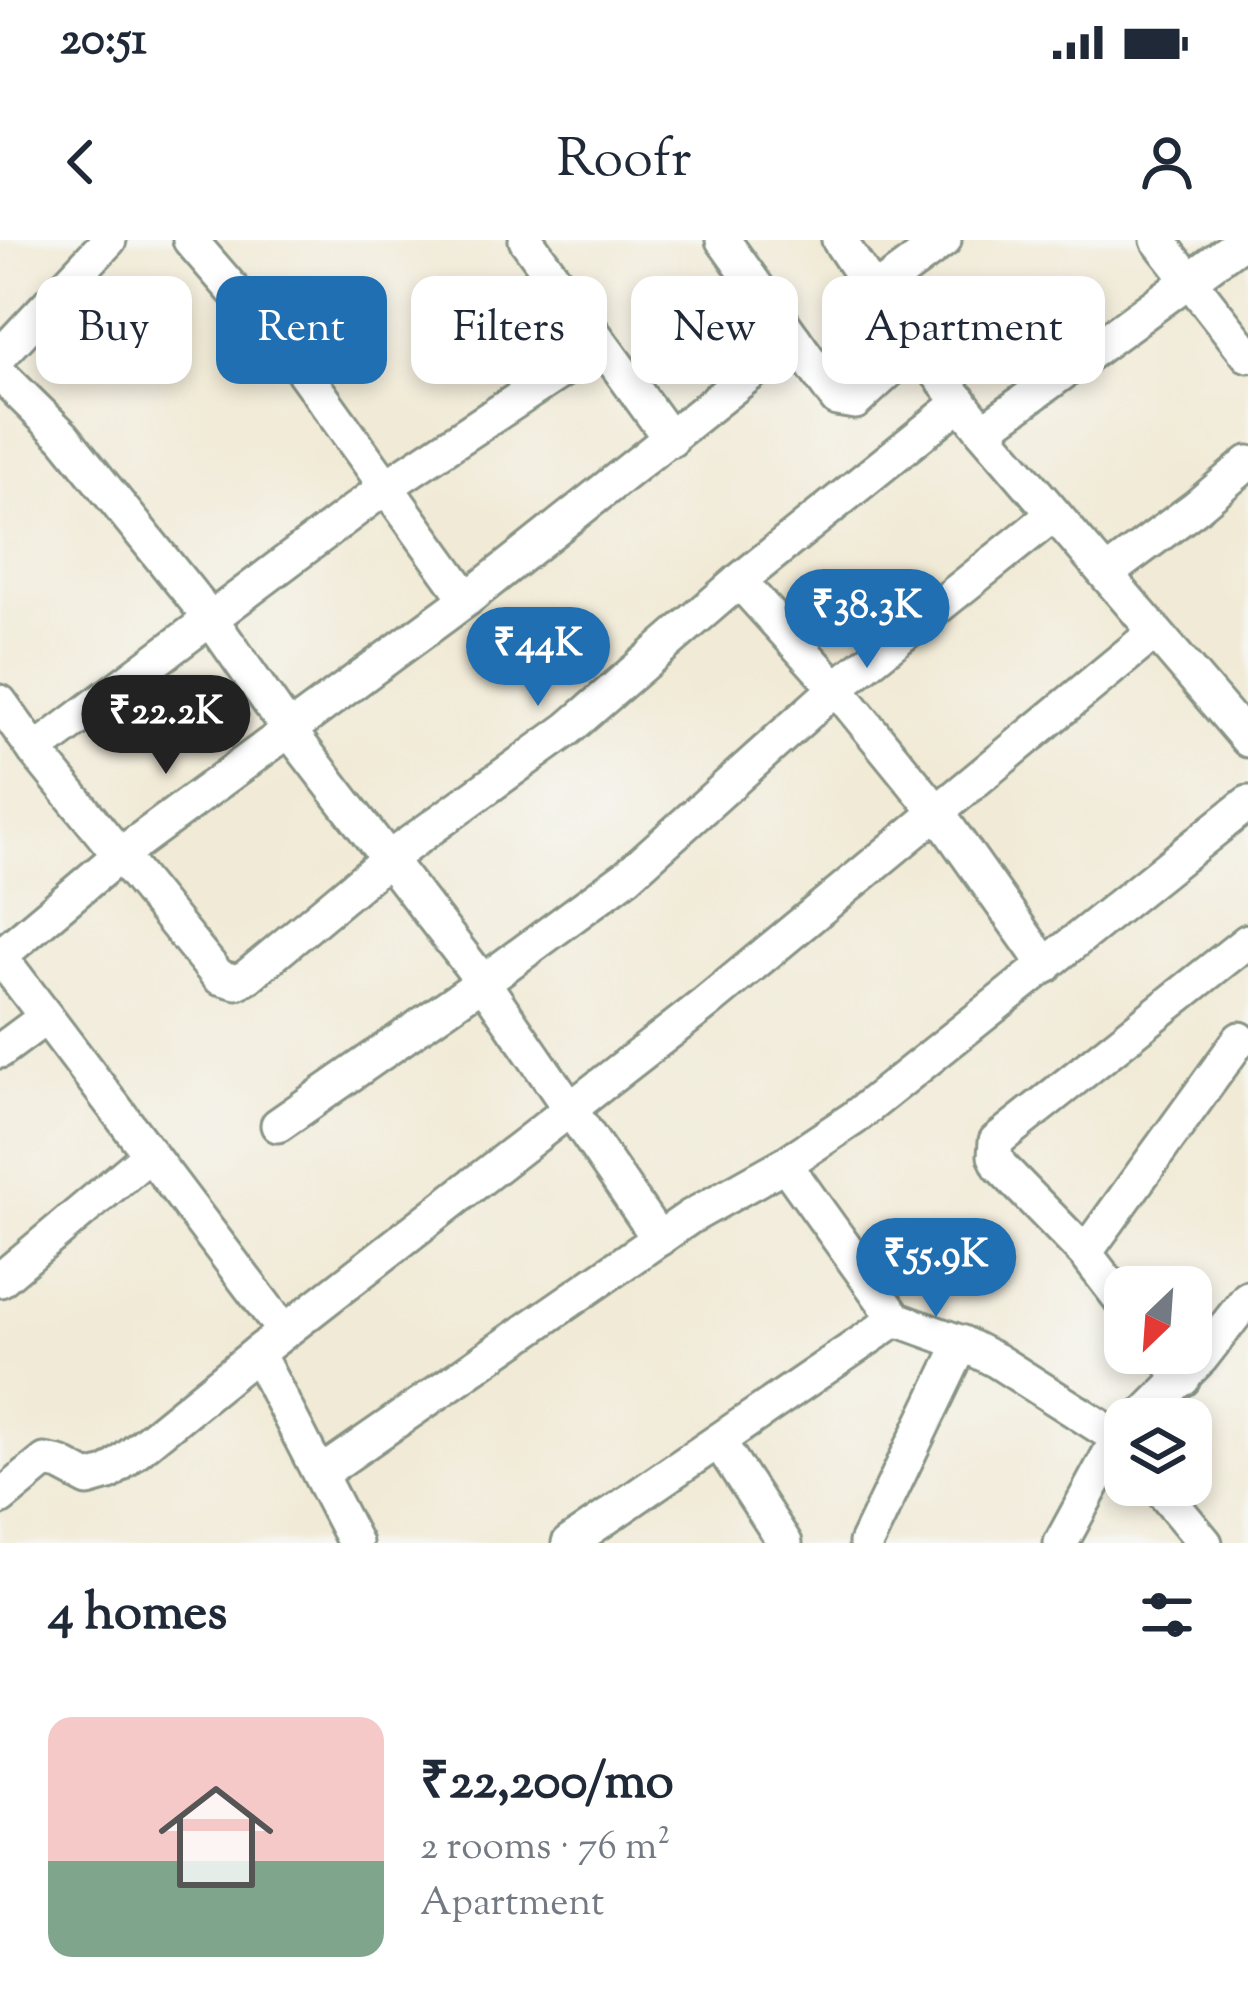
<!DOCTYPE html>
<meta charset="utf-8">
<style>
body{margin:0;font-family:"Sorts Mill Goudy",serif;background:#f2f2f3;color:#1f2937;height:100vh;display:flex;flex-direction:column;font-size:45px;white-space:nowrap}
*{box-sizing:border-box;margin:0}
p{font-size:39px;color:#747a83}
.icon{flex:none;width:66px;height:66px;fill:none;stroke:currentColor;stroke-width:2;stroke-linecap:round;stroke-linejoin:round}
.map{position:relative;height:1303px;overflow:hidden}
.panel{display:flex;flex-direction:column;background:#fff;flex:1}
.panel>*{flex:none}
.hud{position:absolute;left:36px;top:36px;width:1176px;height:108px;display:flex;gap:24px}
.needle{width:78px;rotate:205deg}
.buttons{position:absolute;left:1104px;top:1026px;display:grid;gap:24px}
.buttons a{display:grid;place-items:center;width:108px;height:108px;border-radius:24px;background:#fff;box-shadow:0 6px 18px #0003;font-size:60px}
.price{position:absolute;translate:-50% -102px;padding:0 27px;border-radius:42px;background:#1f6fb2;color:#fff;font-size:39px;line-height:78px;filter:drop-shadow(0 3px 6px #0008)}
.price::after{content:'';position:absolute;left:50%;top:72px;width:36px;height:27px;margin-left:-18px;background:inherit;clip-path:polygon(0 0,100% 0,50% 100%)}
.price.current{background:#222;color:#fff}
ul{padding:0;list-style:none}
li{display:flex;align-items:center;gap:36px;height:300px;padding:0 48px}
li span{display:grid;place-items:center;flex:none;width:336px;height:240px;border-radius:24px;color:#555}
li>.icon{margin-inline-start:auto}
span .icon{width:144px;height:144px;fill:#fffc;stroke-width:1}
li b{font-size:51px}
h2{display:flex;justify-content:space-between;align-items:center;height:144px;padding:0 48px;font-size:51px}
.tag{padding:0 42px;border-radius:24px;background:#fff;box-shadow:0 6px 18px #0003;font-size:42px;line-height:108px}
.tag.current{background:#1f6fb2;color:#fff}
.status{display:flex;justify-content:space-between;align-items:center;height:84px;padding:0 60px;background:#fff;direction:ltr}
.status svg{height:33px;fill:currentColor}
header{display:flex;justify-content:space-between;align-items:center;height:156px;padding:0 48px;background:#fff;font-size:54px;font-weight:600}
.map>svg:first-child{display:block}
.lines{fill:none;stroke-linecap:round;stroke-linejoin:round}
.street-casing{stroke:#889485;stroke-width:39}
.street{stroke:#fff;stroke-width:33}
</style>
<div class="status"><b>20:51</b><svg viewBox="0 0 49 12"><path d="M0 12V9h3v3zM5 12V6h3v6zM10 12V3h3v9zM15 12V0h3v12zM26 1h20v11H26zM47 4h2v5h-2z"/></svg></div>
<header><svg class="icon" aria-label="back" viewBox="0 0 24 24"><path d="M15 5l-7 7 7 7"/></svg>Roofr<svg class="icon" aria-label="person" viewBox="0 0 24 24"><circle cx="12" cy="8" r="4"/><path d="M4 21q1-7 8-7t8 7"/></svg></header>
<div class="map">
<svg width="1248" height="1303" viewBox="0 0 1248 1303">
<rect width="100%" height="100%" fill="#f6f6f2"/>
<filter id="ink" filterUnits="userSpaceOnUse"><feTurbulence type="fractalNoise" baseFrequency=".00833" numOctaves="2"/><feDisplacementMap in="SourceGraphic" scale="24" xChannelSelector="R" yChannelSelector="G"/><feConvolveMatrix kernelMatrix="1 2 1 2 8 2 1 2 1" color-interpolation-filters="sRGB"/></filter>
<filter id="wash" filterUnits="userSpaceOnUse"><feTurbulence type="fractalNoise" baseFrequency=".004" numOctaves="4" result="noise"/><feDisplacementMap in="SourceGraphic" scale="48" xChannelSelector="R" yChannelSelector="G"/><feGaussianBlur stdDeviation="2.7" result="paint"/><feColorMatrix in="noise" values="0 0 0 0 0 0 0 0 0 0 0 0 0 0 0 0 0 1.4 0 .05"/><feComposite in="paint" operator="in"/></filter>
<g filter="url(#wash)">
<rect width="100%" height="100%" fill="#f1ead6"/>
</g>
<g filter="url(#ink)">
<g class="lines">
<g class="street-casing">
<g id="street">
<polyline points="190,0 303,131 467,359"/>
<polyline points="526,0 671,200"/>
<polyline points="723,0 837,159 855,162 916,106"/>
<polyline points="839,0 874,52 944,0"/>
<polyline points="1158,0 1248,115"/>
<polyline points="874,52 983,191 1248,500"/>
<polyline points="599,106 387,246 35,511 219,737 237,742 248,736 388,619 568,489 739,341 961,162"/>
<polyline points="0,116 109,0"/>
<polyline points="0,134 64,197 210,378 288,489 483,742 659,999"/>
<polyline points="983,191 1244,0"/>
<polyline points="1106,334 1195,268 1248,223"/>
<polyline points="739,341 836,448 937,572 1046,726"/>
<polyline points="0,462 35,511"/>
<polyline points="0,811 46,777"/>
<polyline points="278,885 483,742 627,636 836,448 1054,274"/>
<polyline points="785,924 896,1079 962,1103"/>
<polyline points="1085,1013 1240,799"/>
<polyline points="0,1040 150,914"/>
<polyline points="1125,1065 1085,1013 1000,926 995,916 996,901 1248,701"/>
<polyline points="283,1090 0,716 121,614 467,359 794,99"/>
<polyline points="1163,1113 1183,1139"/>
<polyline points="1140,1179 1201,1118 1248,1058"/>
<polyline points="719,1202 785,1303"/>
<polyline points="320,1234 690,977 785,924 854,878 1248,563"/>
<polyline points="1157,1245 1205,1303"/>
<polyline points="0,1258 45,1221 60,1224 88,1239 109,1233 257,1113"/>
<polyline points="355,1303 257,1113 705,764 1155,392"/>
<polyline points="569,1303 896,1079"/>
<polyline points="866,1303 962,1103 997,1121 1118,1198 1125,1206"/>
<polyline points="1061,1303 1118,1198 1125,1192"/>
</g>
</g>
<use href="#street" class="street"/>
</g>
</g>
</svg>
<div class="buttons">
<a><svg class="needle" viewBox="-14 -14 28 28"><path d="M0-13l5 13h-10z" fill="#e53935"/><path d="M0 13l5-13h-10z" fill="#747a83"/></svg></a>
<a><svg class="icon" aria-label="layers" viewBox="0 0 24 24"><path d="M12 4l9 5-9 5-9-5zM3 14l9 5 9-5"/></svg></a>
</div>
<b class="price" style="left:867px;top:431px">₹38.3K</b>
<b class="price" style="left:538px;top:469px">₹44K</b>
<b class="price current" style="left:166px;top:537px">₹22.2K</b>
<b class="price" style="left:936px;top:1080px">₹55.9K</b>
<div class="hud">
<a class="tag">Buy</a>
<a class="tag current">Rent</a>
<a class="tag">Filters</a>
<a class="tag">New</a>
<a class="tag">Apartment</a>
</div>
</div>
<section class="panel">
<h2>4 homes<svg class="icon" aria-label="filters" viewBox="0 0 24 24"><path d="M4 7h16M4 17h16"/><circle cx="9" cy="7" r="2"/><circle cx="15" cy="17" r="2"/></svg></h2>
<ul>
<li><span style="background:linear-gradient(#f6c9c9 60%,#7fa58c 0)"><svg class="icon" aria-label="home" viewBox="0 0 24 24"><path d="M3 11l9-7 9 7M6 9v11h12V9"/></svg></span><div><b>₹22,200/mo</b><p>2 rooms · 76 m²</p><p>Apartment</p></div></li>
</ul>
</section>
